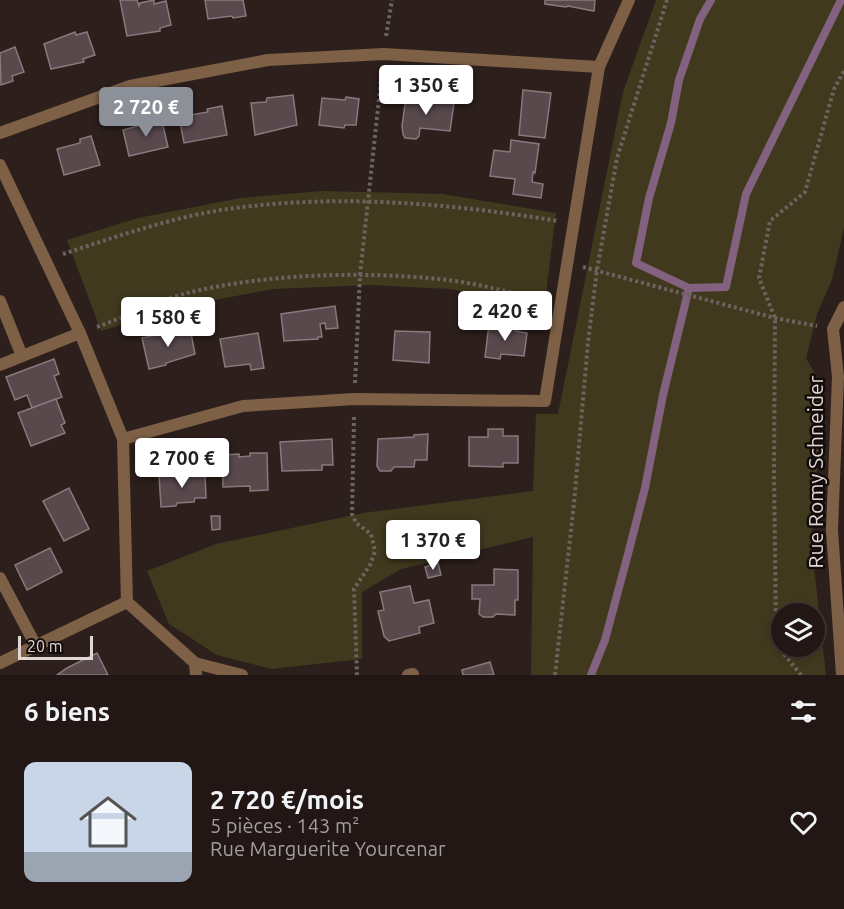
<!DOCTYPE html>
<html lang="fr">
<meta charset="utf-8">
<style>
body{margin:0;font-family:Ubuntu,sans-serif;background:#2a201e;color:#f1f3f6;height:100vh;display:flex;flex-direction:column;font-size:22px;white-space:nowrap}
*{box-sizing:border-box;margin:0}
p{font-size:20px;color:#a29fa0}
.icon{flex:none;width:33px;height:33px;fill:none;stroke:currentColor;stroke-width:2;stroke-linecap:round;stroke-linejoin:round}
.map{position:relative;height:675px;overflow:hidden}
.panel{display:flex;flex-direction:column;background:#221715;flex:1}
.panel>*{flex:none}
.fabs{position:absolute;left:771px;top:603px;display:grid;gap:12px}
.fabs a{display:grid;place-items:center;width:54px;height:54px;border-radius:50%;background:#221715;box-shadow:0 3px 9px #0003,0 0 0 2px #3f3634;font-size:30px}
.scale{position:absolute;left:18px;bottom:15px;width:75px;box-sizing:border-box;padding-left:6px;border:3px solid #e1d7d5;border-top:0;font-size:16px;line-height:21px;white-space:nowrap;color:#e1d7d5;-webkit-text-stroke:4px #110b09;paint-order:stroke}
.price{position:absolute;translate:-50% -51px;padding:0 14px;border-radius:6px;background:#fff;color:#222;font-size:20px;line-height:39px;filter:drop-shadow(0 2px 3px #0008)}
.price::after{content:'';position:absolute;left:50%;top:36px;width:18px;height:14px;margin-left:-9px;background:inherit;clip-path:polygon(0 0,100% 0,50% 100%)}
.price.on{background:#8c9099;color:#fff}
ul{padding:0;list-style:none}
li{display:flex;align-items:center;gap:18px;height:150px;padding:0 24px}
li span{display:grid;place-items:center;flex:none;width:168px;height:120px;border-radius:12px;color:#555}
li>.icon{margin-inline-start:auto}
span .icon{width:72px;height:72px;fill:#fffc;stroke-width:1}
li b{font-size:26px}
h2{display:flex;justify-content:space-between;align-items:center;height:72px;padding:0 24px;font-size:26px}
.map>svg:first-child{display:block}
.green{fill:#41391e;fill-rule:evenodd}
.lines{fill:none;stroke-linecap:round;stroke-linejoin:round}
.stream{stroke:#82627f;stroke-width:8}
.building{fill:#59494d;stroke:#89787c;stroke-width:1.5}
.path{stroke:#6e625f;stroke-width:4;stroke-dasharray:3 3;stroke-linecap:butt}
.street{stroke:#7d6046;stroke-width:12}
.labels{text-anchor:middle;stroke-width:5;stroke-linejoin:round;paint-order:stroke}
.street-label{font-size:21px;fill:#e1d7d5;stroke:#110b09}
</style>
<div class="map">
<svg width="844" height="675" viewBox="0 0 844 675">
<rect width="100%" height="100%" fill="#2d1f1c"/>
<g class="green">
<path d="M656,0H844V228L832,280L817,314L806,358L824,390L811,539L826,675H531L533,537L401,569L362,592V659L271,669L217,655L169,624L147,571L216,544L363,513L533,491L536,414H558L623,92ZM782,614H814V646H782Z"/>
<polygon points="322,191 442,194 556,213 544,309 450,289 370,285 273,289 183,306 101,331 67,240 138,218 240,198"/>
</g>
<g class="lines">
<g class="stream">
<polyline points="711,0 700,19 679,80 671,123 649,198 636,263 689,288 726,287 746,194 841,0"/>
<polyline points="591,675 605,640 628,554 645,488 663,395 689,288"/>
</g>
</g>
<g class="building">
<polygon points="120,0 137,0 139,6 140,3 154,0 154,4 166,1 171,25 160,28 160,31 127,36"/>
<polygon points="205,0 243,0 246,16 233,18 232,16 208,19"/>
<polygon points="545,0 595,0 594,11 568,6 566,7 545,4"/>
<polygon points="75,32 76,35 87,32 95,55 83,59 84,62 51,69 44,44"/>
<polygon points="15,47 24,72 12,76 13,81 1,85 0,53"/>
<polygon points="523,90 551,93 545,138 519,135"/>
<polygon points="293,95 297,125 255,135 251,103 266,102 267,98"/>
<polygon points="427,96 441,97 440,102 454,103 450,131 420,128 419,136 416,139 405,138 403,134 402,126 406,97 426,100"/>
<polygon points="346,97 359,99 356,125 345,125 344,128 319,125 322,98 345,100"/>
<polygon points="222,106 227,135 184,143 179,117 208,112 207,109"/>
<polygon points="161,117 168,147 129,156 123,130 149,123 149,120"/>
<polygon points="91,136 100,165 64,175 57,149 80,143 80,139"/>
<polygon points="511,140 539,144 535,173 533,172 532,182 543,184 541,198 513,194 515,179 490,176 494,150 510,152"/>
<polygon points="335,306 338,328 326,329 325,323 320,324 322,337 318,337 318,339 284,341 281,314"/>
<polygon points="489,324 516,327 516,331 527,333 524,356 501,354 500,359 485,357"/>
<polygon points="190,328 195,354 166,363 166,365 149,369 142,338"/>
<polygon points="395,331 430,332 429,363 393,360"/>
<polygon points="258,333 264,368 251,370 250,364 225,367 220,339"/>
<polygon points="54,359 59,374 54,376 62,397 32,408 27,395 15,400 6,377"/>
<polygon points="56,399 65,423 61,425 65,433 31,446 18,413"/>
<polygon points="488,429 503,429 503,436 518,436 518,463 503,463 503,467 469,466 469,437 488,437"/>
<polygon points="428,434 427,460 415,460 414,467 394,467 391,471 380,471 377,466 378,439 414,437 414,435"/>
<polygon points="332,439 333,465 322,465 322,470 282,471 280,442"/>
<polygon points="250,453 267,453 268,490 250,491 250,486 223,487 222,455 239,454 239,457 250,456"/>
<polygon points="205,472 206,498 195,498 194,502 177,503 176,506 161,507 159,475 172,474 173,477"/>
<polygon points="69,488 89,529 64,541 43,501"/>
<polygon points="211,516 220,516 220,529 212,530"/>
<polygon points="50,548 62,572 27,590 15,565"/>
<polygon points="438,563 441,575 428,578 425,567"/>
<polygon points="494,569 518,570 518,600 515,600 515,615 496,614 493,617 483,617 479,614 480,599 472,599 472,585 494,585"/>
<polygon points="410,586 414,603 429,600 434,623 419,627 420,633 389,641 384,636 378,611 384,610 380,592"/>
<polygon points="97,653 108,675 57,675 67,668"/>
<polygon points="490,662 494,675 463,675 462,670"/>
</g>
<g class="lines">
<g class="path">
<polyline points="386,36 392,0"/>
<path d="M63,254C115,237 167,219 221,210C333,193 447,203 558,221"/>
<polyline points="583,267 775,318 817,326"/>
<path d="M97,327C127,316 157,301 187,293C264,274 359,271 438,279C474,282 510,293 545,300"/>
<polyline points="355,383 360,275 382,71"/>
<polyline points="354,417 352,514 356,523 371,534 375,551 370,565 354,589 357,675"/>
<polyline points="555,675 574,503 588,342 597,270 617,158 667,0"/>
<polyline points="801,675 779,648 776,633 774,471 775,318 759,278 770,221 805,192 834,89 844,71"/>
</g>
<g class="street">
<polyline points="0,133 130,86 268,60 384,54 599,67"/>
<polyline points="0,165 80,333 123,439 127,602 195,663 196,675"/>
<polyline points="0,301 22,356"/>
<polyline points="0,365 80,333"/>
<polyline points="123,439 243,406 354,399 545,401 599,67 629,0"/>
<polyline points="0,578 36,646"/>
<polyline points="0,663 127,602"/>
<polyline points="195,663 242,675"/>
<polyline points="408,675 413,674"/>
<polyline points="842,675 832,530 838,377 833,329 844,307"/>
</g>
</g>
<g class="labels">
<g class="street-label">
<text transform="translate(816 472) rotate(-90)" y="7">Rue Romy Schneider</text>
</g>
</g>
</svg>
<div class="fabs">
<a><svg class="icon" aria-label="layers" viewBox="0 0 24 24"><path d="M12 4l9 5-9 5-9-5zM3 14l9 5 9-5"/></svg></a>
</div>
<div class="scale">20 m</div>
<b class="price" style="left:426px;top:116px">1 350 €</b>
<b class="price on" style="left:146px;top:138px">2 720 €</b>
<b class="price" style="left:505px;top:342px">2 420 €</b>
<b class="price" style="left:168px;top:348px">1 580 €</b>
<b class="price" style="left:182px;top:489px">2 700 €</b>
<b class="price" style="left:433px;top:571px">1 370 €</b>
</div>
<section class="panel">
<h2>6 biens<svg class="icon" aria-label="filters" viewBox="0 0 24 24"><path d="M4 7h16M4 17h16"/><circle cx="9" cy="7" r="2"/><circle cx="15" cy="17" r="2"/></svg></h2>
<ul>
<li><span style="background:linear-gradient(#c9d6e8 75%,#9aa5b1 0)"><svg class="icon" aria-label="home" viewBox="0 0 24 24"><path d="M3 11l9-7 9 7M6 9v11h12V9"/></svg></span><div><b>2 720 €/mois</b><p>5 pièces · 143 m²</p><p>Rue Marguerite Yourcenar</p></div><svg class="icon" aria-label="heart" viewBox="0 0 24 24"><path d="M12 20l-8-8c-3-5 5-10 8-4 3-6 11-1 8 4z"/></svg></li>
</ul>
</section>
